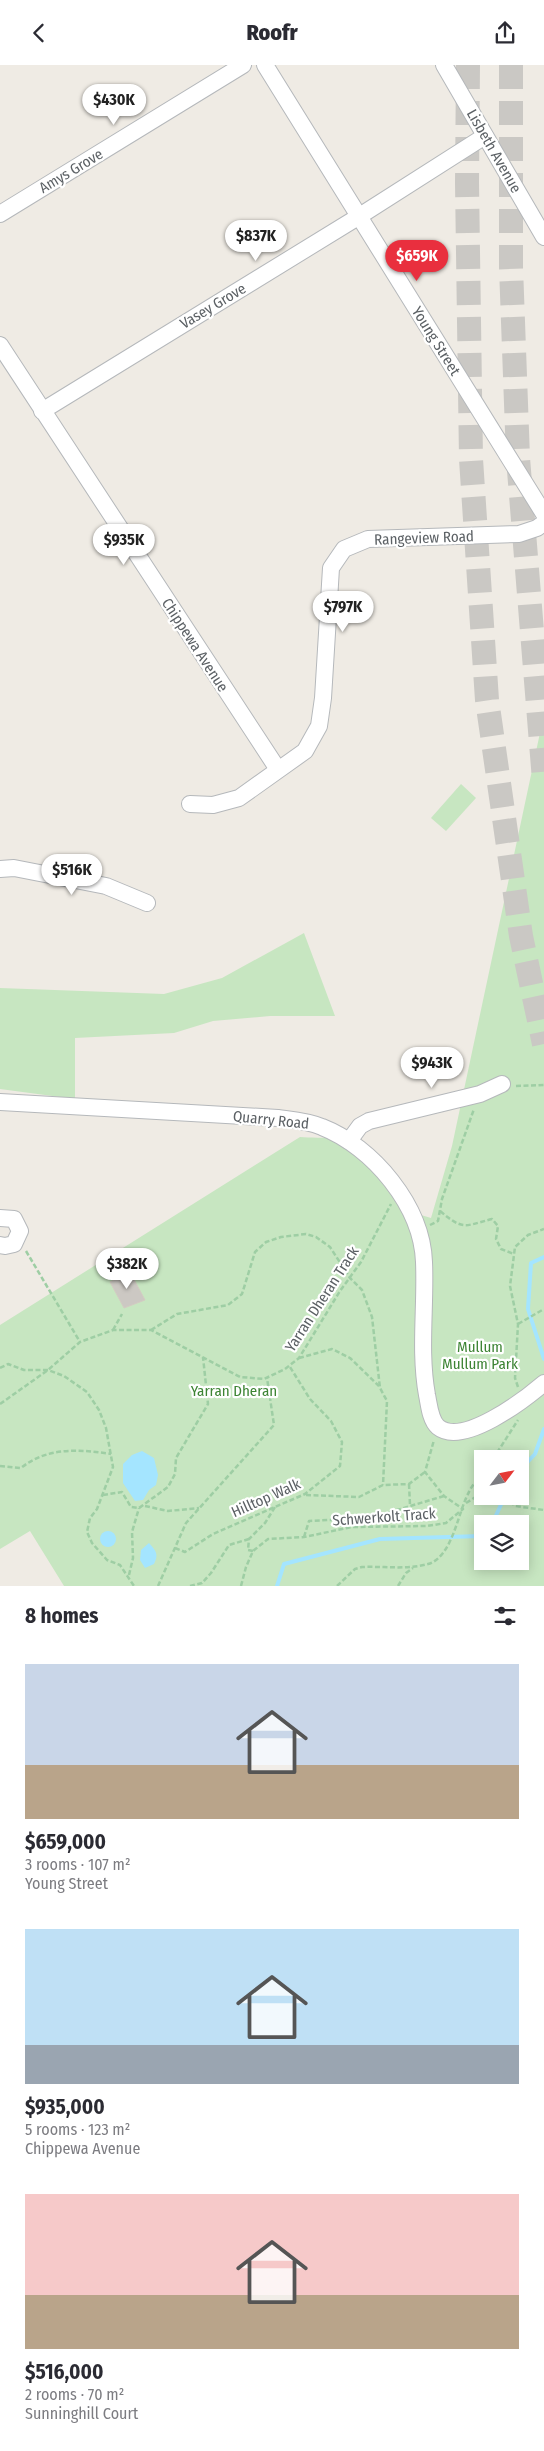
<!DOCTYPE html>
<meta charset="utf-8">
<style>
body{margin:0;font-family:"Fira Sans Condensed",sans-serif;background:#f7f7f7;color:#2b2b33;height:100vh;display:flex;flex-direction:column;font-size:19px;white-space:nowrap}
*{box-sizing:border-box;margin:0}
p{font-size:16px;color:#7c7c81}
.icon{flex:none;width:28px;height:28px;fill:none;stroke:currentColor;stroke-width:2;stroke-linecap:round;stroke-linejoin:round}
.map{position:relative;height:1521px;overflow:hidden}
.sheet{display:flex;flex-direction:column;background:#fff;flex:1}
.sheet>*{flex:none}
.needle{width:32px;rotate:58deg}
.fabs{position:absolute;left:474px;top:1385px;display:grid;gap:10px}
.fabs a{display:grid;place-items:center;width:55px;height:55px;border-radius:0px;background:#fff;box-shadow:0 2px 12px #0003;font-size:25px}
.price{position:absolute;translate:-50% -42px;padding:0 11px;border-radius:18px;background:#fff;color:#222;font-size:16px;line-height:32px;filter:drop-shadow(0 1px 2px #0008)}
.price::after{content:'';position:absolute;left:50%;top:30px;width:15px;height:11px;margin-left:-8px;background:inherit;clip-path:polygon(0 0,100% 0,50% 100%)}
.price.current{background:#e92f3e;color:#fff}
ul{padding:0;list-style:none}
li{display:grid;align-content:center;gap:10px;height:265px;padding:0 25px}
li span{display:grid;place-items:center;height:155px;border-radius:0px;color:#555}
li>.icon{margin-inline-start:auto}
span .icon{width:90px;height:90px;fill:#fffc;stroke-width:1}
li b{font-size:21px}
h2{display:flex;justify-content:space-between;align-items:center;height:60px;padding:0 25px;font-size:21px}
header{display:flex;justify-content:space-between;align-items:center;height:65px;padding:0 25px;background:#fff;font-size:22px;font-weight:800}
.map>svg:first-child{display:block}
.green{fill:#c7e6c1;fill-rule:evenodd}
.water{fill:#a4e5ff}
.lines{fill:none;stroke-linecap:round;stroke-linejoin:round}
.stream{stroke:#a4e5ff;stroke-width:4}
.building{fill:#ccc8c3;stroke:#d3ccc2}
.highway-tunnel{stroke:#cac8c4;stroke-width:24;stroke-dasharray:24 12;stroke-linecap:butt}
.minor-casing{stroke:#b5b8bb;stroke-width:18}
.path{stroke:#9ecea4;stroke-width:2.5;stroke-dasharray:5 2.5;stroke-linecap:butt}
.minor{stroke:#fff;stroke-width:16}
.labels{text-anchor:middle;stroke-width:4.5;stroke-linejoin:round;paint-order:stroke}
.street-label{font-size:15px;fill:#5c6165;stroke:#fff}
.park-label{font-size:15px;fill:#3d8434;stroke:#fff}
</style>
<header><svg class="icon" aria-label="back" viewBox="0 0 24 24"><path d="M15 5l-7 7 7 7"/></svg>Roofr<svg class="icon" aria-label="share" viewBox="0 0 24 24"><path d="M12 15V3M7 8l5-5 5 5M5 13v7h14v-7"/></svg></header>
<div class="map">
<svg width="544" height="1521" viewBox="0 0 544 1521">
<rect width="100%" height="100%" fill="#efebe4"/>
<g class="green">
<path d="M544,649V1521H64L30,1466L0,1484V1260L300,1072C310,1073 324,1072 335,1074C360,1082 387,1123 401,1144L431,1153L452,1081ZM482,1394H520V1431H482ZM482,1459H520V1496H482Z"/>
<polygon points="461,719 476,733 446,766 431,753"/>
<polygon points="304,868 335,951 270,951 213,956 174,968 75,973 75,1034 0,1024 0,923 164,929 222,913"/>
</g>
<g class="water">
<polygon points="142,1386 154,1393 158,1410 156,1420 149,1425 143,1435 135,1436 123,1418 123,1399 132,1390"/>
<circle cx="108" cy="1474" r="8"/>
<path d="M149,1478C156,1486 159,1489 154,1499L145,1503L140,1495L141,1485Z"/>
</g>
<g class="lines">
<g class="stream">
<polyline points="544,1192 531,1198 528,1244 544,1294"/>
<polyline points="520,1405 535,1389 544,1364"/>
<polyline points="492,1459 505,1431"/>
<polyline points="277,1521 284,1499 380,1474 482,1471"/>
</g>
</g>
<polygon class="building" points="130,1207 145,1235 124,1243 110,1217"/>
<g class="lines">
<g class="highway-tunnel">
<polyline points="468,0 467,118 471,394 487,635 521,871 544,979"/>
<polyline points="511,0 511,202 518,393 544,715"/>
</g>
<g class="minor-casing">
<g id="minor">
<polyline points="265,0 544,449"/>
<polyline points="444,0 544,172"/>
<polyline points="0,149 243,0"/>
<polyline points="0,280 277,703"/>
<polyline points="42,346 358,152 485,71"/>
<polyline points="190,739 213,740 239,733 305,686 319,661 323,633 331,503 344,484 368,474 519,469 537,463 544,458"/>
<polyline points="0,804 14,803 106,821 147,838"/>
<path d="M0,1037L278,1053C293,1055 308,1056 322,1062C373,1082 422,1141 424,1197C426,1241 419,1286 427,1330C429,1339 430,1355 438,1362C463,1382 524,1335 544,1318"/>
<polyline points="349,1076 360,1061 369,1056 480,1029 502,1019"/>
<polyline points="0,1153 14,1154 20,1166 14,1179 5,1181 0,1180"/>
</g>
</g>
<g class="path">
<polyline points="516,1021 544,1020"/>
<path d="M440,1146C464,1166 464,1161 492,1154L498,1161L496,1174L501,1184L514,1189"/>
<polyline points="430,1160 438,1156 442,1134 474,1044"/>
<polyline points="26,1186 80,1277"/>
<polyline points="518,1259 544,1244"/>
<polyline points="113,1265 122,1249"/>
<polyline points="151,1265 177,1249 228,1240 242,1229 255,1187 266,1177 281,1172 306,1169 316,1172 330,1182 350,1213 362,1225 372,1252 380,1323 387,1336 383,1420"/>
<polyline points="299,1293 332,1284 350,1293 379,1321"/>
<polyline points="0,1303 8,1299 24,1305 48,1305 64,1311 87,1327 99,1345 106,1363 113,1402 97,1444 90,1453 87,1467 92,1478 107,1495 120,1500 134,1521"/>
<polyline points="518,1322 515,1313 518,1259 510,1221 515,1182 528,1170 544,1164"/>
<polyline points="0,1339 48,1305 80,1277 113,1265 151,1265 240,1312 264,1314 285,1304 299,1293 340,1226 361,1197 391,1139"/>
<polyline points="493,1394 518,1355"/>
<path d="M0,1401L21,1403C47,1382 79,1384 111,1389"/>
<polyline points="409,1419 410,1440"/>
<polyline points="103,1430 122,1427 131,1442 139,1443 168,1422 175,1409 176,1393 208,1339 203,1292"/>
<polyline points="306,1430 359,1432 383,1420 409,1419 425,1407"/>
<polyline points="505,1431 515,1441 544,1445"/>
<polyline points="466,1438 482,1428"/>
<polyline points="145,1441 168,1446 199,1443"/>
<polyline points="304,1472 309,1456 370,1453 444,1431"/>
<polyline points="175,1483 185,1487 213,1469 305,1429 340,1401 342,1377 331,1356 310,1334 290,1302"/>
<polyline points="253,1486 248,1485 249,1474 265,1458 275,1442"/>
<polyline points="129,1510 133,1493 132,1467 139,1443"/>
<polyline points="158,1521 186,1458 274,1360 267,1313"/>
<polyline points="190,1521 202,1518 211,1508 229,1480 249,1474"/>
<polyline points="241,1521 246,1502 253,1486 268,1474 304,1472 352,1462 427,1461 446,1458 463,1444 444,1431 425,1407 434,1375"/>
<path d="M337,1521L355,1504L362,1502C384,1501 406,1505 428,1499C453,1492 458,1446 469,1427C472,1420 478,1414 482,1408"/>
<polyline points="398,1521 406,1508 413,1503"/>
</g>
<use href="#minor" class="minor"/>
</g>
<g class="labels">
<g class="street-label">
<text transform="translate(494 86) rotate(60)" y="5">Lisbeth Avenue</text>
<text transform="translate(71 106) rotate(-31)" y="5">Amys Grove</text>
<text transform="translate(213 241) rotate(-31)" y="5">Vasey Grove</text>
<text transform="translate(436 276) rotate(58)" y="5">Young Street</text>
<text transform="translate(424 473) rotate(-2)" y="5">Rangeview Road</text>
<text transform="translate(195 580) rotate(57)" y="5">Chippewa Avenue</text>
<text transform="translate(271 1055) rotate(6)" y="5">Quarry Road</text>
<text transform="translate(322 1234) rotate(-57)" y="5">Yarran Dheran Track</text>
<text transform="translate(266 1433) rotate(-24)" y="5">Hilltop Walk</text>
<text transform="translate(384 1452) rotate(-4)" y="5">Schwerkolt Track</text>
</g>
<g class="park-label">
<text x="480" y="1287">Mullum<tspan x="480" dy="17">Mullum Park</tspan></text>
<text x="234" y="1331">Yarran Dheran</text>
</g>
</g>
</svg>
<div class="fabs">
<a><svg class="needle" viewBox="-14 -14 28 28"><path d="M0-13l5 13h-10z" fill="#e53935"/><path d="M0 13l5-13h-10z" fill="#7c7c81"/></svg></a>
<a><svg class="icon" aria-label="layers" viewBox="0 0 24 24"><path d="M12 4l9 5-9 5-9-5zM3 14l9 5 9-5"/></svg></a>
</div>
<b class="price" style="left:114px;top:61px">$430K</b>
<b class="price" style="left:256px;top:197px">$837K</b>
<b class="price current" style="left:417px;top:217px">$659K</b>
<b class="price" style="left:124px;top:501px">$935K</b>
<b class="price" style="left:343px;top:568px">$797K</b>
<b class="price" style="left:72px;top:831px">$516K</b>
<b class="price" style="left:432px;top:1024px">$943K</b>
<b class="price" style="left:127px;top:1225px">$382K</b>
</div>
<section class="sheet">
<h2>8 homes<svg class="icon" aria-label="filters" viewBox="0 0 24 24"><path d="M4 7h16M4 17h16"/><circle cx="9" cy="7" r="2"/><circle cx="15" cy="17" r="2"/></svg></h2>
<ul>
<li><span style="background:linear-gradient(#c9d6e8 65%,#b9a48a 0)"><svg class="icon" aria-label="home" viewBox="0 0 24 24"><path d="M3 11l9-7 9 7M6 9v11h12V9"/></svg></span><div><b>$659,000</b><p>3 rooms · 107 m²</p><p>Young Street</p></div></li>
<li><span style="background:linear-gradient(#bfe0f5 75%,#9aa5b1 0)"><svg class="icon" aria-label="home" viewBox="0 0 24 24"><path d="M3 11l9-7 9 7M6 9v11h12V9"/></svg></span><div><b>$935,000</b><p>5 rooms · 123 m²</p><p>Chippewa Avenue</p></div></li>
<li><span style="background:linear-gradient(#f6c9c9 65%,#b9a48a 0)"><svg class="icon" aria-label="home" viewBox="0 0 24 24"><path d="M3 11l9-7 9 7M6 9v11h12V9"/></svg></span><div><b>$516,000</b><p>2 rooms · 70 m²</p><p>Sunninghill Court</p></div></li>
</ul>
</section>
